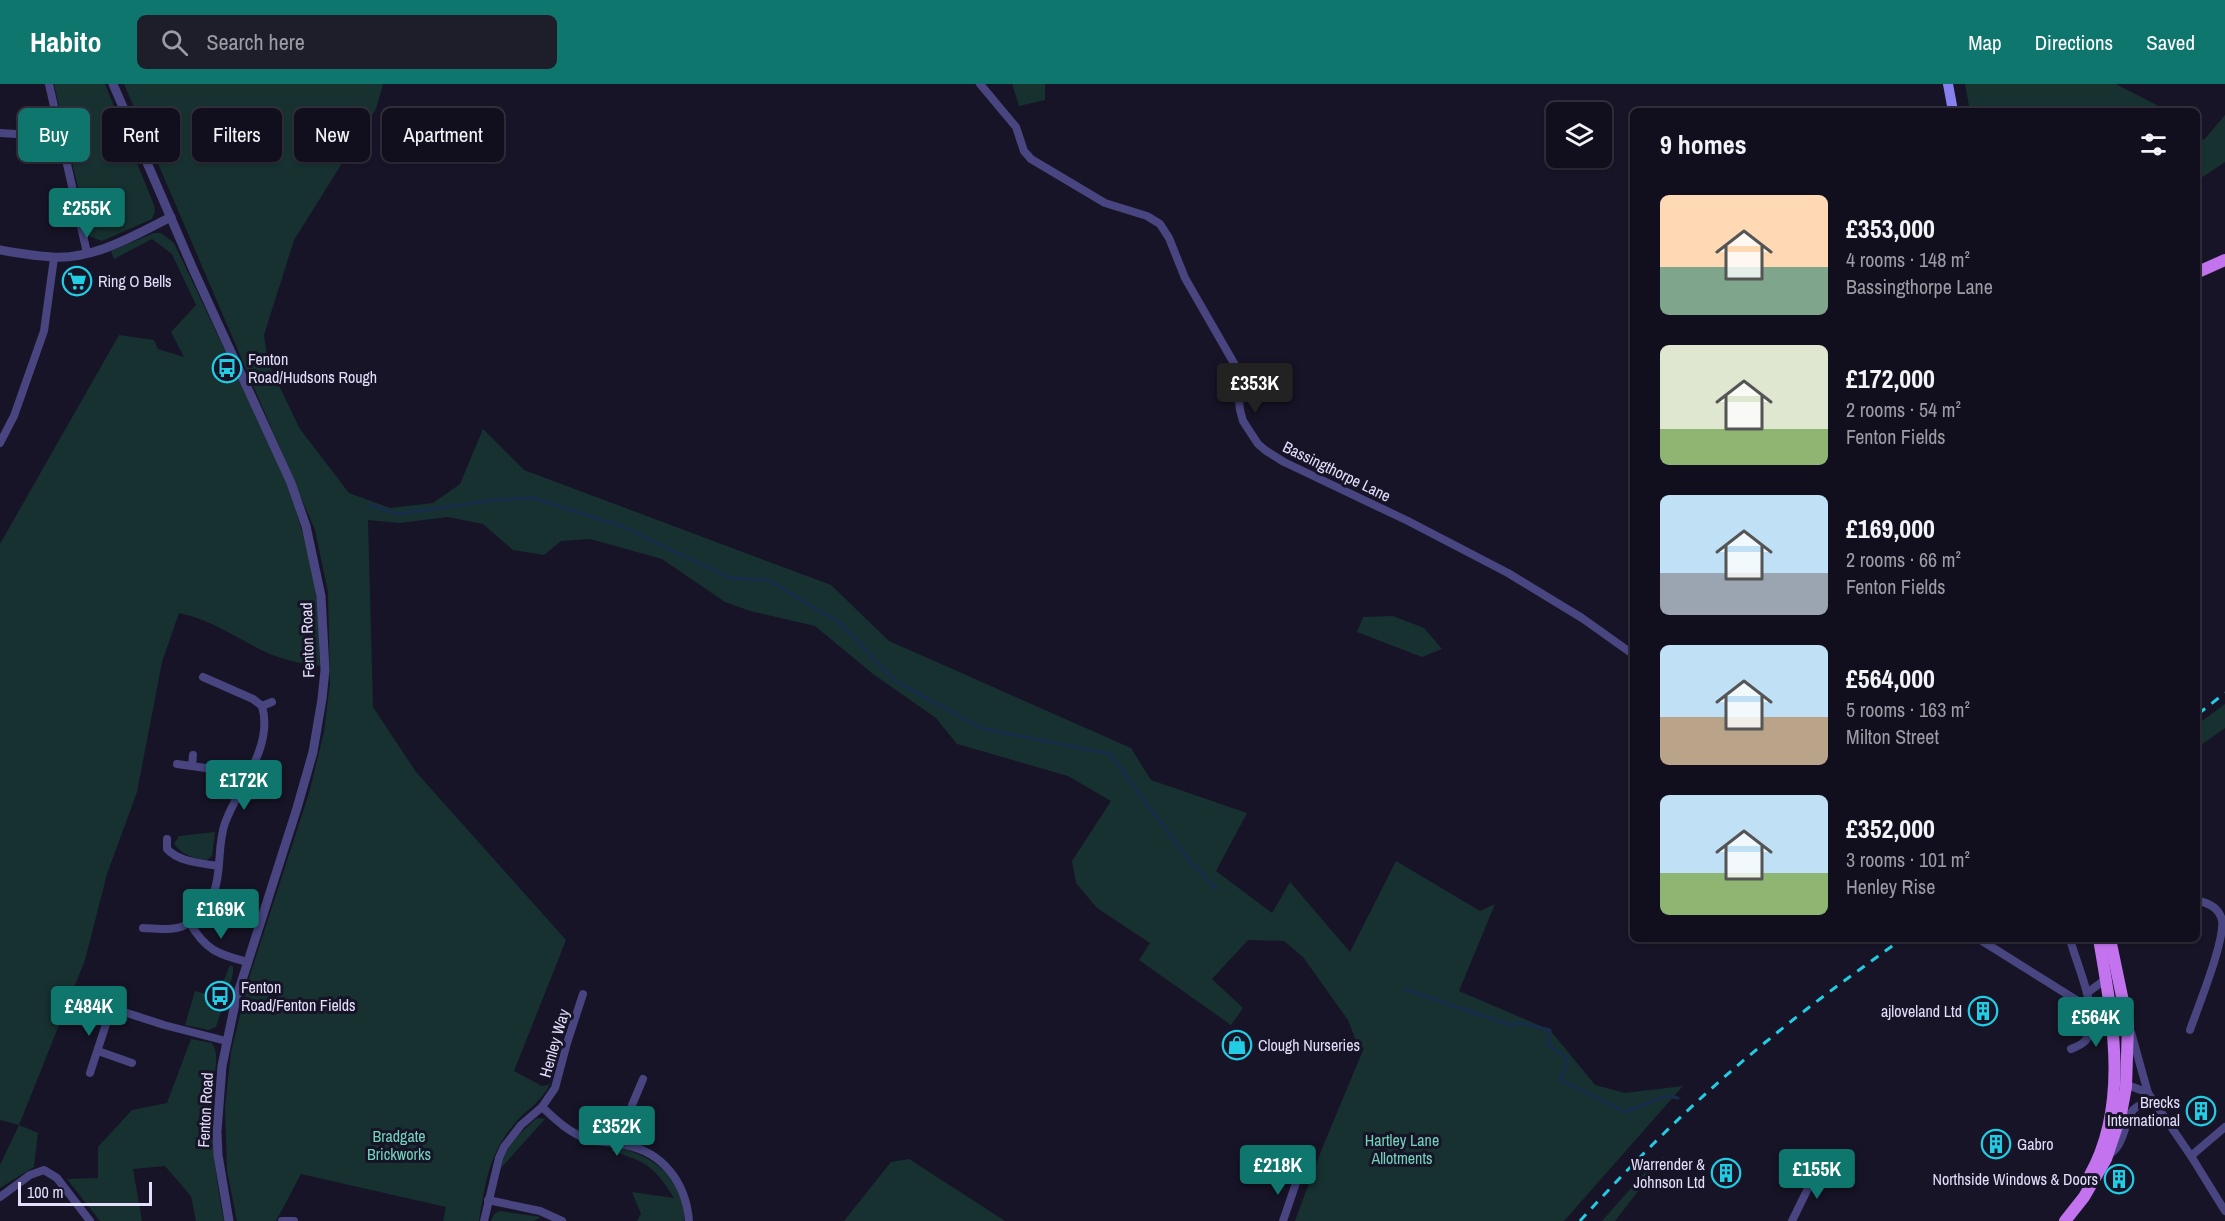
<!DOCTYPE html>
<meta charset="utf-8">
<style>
body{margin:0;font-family:"Archivo Narrow",sans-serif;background:#1e1d2a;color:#f1f3f6;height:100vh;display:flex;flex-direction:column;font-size:22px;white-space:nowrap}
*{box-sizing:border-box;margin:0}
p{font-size:20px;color:#9c9ca4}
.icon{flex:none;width:33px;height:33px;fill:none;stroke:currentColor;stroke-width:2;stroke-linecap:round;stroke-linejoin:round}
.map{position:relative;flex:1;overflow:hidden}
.drawer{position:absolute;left:1630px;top:24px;width:570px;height:834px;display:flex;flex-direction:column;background:#110f1d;border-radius:9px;box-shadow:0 2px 4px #0004,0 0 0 2px #302f3b}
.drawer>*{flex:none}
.guide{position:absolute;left:18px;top:24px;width:570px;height:54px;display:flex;gap:12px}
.buttons{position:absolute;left:1546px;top:18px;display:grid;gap:12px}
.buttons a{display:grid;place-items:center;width:66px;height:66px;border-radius:9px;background:#110f1d;box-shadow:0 2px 4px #0004,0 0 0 2px #302f3b;font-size:30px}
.scale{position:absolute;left:18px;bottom:15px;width:134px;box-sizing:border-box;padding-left:6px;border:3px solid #e2defb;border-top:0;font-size:16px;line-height:21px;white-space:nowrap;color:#e2defb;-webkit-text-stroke:4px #171427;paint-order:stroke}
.price{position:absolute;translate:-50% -51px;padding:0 14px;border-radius:6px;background:#0f766e;color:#fff;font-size:20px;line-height:39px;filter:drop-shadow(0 2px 3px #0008)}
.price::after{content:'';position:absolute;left:50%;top:36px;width:18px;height:14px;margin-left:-9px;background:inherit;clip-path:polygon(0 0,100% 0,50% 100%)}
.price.selected{background:#222;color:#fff}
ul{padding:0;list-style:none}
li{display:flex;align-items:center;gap:18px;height:150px;padding:0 30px}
li span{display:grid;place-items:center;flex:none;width:168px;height:120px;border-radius:9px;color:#555}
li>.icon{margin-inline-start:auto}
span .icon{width:72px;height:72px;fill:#fffc;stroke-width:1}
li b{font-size:26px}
h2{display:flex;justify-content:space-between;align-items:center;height:72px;padding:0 30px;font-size:26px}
.pill{padding:0 21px;border-radius:9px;background:#110f1d;box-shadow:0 2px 4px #0004,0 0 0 2px #302f3b;font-size:21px;line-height:54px}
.pill.selected{background:#0f766e;color:#fff}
header{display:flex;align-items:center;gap:36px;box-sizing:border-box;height:84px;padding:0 30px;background:#0f766e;color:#fff}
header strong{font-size:28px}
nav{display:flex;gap:33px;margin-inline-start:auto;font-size:21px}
.search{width:420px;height:54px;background:#1e1d2a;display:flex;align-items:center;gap:15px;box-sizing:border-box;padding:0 21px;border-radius:9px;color:#9c9ca4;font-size:22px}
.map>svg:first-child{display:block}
.green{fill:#173130}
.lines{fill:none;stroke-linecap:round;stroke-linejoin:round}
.stream{stroke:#182c4c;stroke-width:3}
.minor{stroke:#484580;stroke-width:8}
.tertiary{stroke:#484580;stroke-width:9}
.secondary{stroke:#8681ef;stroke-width:10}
.primary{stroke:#c273ed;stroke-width:12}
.rail{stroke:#22cce3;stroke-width:3;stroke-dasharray:9 8;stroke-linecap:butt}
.labels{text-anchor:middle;stroke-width:6;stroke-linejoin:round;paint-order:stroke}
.poi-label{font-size:16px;fill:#e2defb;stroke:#171427;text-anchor:start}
.street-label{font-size:16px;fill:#e2defb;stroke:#171427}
.park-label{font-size:16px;fill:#72d3bc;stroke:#171427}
</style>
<header>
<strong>Habito</strong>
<div class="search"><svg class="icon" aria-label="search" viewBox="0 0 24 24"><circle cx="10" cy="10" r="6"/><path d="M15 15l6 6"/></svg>Search here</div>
<nav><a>Map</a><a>Directions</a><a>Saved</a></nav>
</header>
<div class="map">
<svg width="2225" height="1137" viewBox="0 0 2225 1137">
<rect width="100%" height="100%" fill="#171427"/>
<g class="green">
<polygon points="54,0 105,0 154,121 155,127 152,135 102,157 89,152"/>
<path d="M124,0H383L376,25L294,156L264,251L268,279L300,345L349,409L390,424L433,419L460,400L483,345L524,386L831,501L889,557L1131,664L1151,696L1247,729L1216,787L1272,829L1290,798L1350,868L1396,777L1480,827L1495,820L1459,907L1550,946L1595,1001L1625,1009L1683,1002L1564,1137H1295L1321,1067L1364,964L1358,962L1348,936L1303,873L1284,857L1248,856L1212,895L1243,924L1231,941L1139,876L1150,859L1097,824L1076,799L1072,777L1111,717L1068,692L957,660L936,634L873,590L815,542L750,527L725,518L662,475L590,455L561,457L544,471L513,466L483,440L448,433L399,439L368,436L373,623L416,688L566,856L514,987L542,1002L548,1001L551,998C541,1019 529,1023 515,1039C488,1071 486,1097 479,1137H443L446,1123L301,1090L276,1137H237L227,1087L225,1023L231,968L249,894L309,709L324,648L330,599L328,508L315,446Z"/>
<polygon points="1012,0 1045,0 1045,16 1019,22"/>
<polygon points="1965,0 2116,0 2168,27 1970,27"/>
<polygon points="2225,31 2225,78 2198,96 2198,50 2204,56"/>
<path d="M154,149H161L174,159L275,371L293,416L310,475L318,522L320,582C306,580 292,578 278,573C243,560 218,537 179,529L162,578L137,708L107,790L85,876L19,1041L38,1049L34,1083L0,1104V1081L19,1041L0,1036V460L119,251L154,256L158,265L184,273L171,248L196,221L172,170L152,155L114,175L111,167Z"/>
<polygon points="1393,532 1424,544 1442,565 1422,573 1357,548 1363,533"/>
<polygon points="2225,620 2225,644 2198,663 2198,640"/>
<path d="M215,748L212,772L207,776C192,774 184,772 174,760L179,752Z"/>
<polygon points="230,881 233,883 233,890 216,943 209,946 185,941 195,907 217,913"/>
<path d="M191,955L212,959C221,973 213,990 213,1005C211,1051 215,1093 224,1137H196L191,1112L165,1082L133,1085L142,1137H100L67,1095L98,1094V1063L132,1026L167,1019Z"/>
<path d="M537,1034L545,1035L500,1085C504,1063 522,1047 537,1034Z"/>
<path d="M613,1063C650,1068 687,1096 684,1137H637L641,1130L632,1108L674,1114C654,1082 647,1078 611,1067Z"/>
<polygon points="1665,1072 1615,1137 1602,1137 1654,1078"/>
<polygon points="909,1075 1005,1137 844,1137 891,1078"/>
<polygon points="500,1127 541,1133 534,1137 491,1137 494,1130"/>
</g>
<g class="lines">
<g class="stream">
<polyline points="370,421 398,430 494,416 533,414 621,442 730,494 768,496 840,539 894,596 981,644 1110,670 1185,771 1216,805"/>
<polyline points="1404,905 1510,941 1521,939 1550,946 1547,960 1568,975 1560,996 1625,1028 1666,1012 1678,1014"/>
</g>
<g class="minor">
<polyline points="49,0 87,169"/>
<polyline points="980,0 1016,43 1024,67 1031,75 1105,119 1147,132 1160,140 1169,154 1185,194 1235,281 1240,326 1243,337 1258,360 1265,366 1284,378 1408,437 1508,489 1582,534 1634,571"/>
<polyline points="0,49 16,50 60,46"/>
<polyline points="0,359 14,332 44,247 54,174"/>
<polyline points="262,622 272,618"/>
<polyline points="177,680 213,685 245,698"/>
<polyline points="192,682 193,671"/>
<path d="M167,755V765C179,778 201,779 218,782"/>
<path d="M190,839C205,866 219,871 248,878"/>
<path d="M143,844C158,845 179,848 192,837C200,830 210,818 214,808C222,786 217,761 225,739C238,703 274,663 262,622L253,615L203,593"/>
<polyline points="1979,855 2089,924"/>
<path d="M2070,855C2076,879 2099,928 2089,951C2086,959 2078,962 2071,965"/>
<polyline points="2087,909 2106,895"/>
<polyline points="93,918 164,941 226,957"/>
<polyline points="2091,942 2113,943"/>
<path d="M2190,946C2198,923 2225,857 2222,836C2219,824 2209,819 2198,817"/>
<polyline points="2131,948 2148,1009 2191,1072 2225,1127"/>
<polyline points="98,967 132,979"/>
<polyline points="90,989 111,925"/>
<polyline points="2124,1002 2133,1003 2148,1009"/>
<path d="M542,1023C556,1036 569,1049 588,1055C600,1059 613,1058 625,1061C663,1068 686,1099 689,1137"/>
<polyline points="622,1060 632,1021 643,995"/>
<path d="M2109,1071C2113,1068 2117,1064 2119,1060C2131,1038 2123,1020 2155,1018"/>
<polyline points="2191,1072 2225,1043"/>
<polyline points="0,1113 30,1091 44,1086 57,1094 90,1137"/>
<polyline points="488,1116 540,1127 562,1137"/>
<polyline points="282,1137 294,1137"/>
<polyline points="484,1137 499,1074 504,1063 521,1041 542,1023 555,1004 567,959 583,910"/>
<polyline points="1283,1137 1297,1096"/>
<polyline points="1792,1137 1818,1084"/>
</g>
<g class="tertiary">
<polyline points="113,0 193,185 291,399 306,442 321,512 325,586 322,615 313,668 297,724 236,915 222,982 217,1048 218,1071 229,1137"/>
<path d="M0,166C17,169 34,172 52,173C94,176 135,151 171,133"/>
</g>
<polyline class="secondary" points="1948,0 1953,27"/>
<g class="primary">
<polyline points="2198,188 2225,176"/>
<path d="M2090,1091C2130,1019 2112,932 2099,855"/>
<polyline points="2065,1137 2084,1113 2106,1075 2121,1030 2126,1003 2128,941 2110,855"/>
</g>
<g class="rail">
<polyline points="2198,630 2225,609"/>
<path d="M1580,1137C1638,1073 1700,1011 1767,957C1810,921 1856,888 1902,855"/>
</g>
</g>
<defs>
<g id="supermarket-ring" transform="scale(1.5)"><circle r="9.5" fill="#171427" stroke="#22cce3" stroke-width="1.5"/><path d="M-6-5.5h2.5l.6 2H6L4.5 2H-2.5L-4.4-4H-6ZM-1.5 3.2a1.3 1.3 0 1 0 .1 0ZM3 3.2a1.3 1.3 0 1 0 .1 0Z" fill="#22cce3"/></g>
<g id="bus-ring" transform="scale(1.5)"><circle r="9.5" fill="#171427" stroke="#22cce3" stroke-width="1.5"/><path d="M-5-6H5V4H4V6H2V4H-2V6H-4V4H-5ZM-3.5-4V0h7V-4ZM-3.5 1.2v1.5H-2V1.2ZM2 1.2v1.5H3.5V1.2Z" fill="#22cce3"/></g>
<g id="building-ring" transform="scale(1.5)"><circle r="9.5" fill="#171427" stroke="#22cce3" stroke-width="1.5"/><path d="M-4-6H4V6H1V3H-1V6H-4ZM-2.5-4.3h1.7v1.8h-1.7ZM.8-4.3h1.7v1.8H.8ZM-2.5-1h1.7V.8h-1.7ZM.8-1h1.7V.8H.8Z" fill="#22cce3"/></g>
<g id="shop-ring" transform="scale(1.5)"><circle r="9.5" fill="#171427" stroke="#22cce3" stroke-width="1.5"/><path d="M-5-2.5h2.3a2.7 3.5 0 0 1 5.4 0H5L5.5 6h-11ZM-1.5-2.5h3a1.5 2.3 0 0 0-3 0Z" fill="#22cce3"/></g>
</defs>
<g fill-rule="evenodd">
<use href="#supermarket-ring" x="77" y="197"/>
<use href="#bus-ring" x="227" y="284"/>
<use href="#bus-ring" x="220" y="912"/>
<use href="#building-ring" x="1983" y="927"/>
<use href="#shop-ring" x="1237" y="961"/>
<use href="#building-ring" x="2201" y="1027"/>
<use href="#building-ring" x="1996" y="1060"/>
<use href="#building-ring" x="1726" y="1089"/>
<use href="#building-ring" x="2119" y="1095"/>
</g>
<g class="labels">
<g class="poi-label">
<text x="98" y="203">Ring O Bells</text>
<text x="248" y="281">Fenton<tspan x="248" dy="18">Road/Hudsons Rough</tspan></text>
<text x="241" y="909">Fenton<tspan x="241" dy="18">Road/Fenton Fields</tspan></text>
<text x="1962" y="933" text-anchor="end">ajloveland Ltd</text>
<text x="1258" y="967">Clough Nurseries</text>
<text x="2180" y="1024" text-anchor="end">Brecks<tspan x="2180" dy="18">International</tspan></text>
<text x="2017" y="1066">Gabro</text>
<text x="1705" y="1086" text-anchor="end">Warrender &amp;<tspan x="1705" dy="18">Johnson Ltd</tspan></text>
<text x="2098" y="1101" text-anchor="end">Northside Windows &amp; Doors</text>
</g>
<g class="street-label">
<text transform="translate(1337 387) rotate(26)" y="6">Bassingthorpe Lane</text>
<text transform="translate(307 556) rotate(-92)" y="6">Fenton Road</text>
<text transform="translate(554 959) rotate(-74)" y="6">Henley Way</text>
<text transform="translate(205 1026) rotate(-87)" y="6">Fenton Road</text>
</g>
<g class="park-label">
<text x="399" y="1058">Bradgate<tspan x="399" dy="18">Brickworks</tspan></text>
<text x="1402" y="1062">Hartley Lane<tspan x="1402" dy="18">Allotments</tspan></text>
</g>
</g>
</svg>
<div class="buttons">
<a><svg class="icon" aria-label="layers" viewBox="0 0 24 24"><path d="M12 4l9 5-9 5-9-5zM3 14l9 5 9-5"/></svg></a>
</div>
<div class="scale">100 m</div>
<b class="price" style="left:87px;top:155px">£255K</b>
<b class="price selected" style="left:1255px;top:330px">£353K</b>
<b class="price" style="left:244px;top:727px">£172K</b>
<b class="price" style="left:221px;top:856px">£169K</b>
<b class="price" style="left:89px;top:953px">£484K</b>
<b class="price" style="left:2096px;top:964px">£564K</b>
<b class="price" style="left:617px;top:1073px">£352K</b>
<b class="price" style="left:1278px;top:1112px">£218K</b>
<b class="price" style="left:1817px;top:1116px">£155K</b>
<div class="guide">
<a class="pill selected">Buy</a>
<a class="pill">Rent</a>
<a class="pill">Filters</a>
<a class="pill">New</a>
<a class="pill">Apartment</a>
</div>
<section class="drawer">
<h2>9 homes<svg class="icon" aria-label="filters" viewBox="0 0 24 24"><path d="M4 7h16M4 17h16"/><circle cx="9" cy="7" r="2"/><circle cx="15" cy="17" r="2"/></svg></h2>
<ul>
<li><span style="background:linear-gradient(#ffd9b3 60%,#7fa58c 0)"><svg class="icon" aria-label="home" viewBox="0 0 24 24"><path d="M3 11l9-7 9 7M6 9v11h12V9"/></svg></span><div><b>£353,000</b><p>4 rooms · 148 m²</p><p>Bassingthorpe Lane</p></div></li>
<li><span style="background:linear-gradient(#dfe7d0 70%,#8fb573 0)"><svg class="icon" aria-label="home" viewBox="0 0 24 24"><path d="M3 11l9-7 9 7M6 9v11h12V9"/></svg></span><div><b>£172,000</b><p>2 rooms · 54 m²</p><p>Fenton Fields</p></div></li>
<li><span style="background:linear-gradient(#bfe0f5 65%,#9aa5b1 0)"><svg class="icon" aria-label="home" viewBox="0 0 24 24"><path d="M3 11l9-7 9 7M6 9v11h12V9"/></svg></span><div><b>£169,000</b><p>2 rooms · 66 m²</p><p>Fenton Fields</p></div></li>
<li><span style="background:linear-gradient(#bfe0f5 60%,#b9a48a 0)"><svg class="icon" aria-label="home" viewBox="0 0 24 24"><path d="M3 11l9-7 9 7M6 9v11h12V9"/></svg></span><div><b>£564,000</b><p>5 rooms · 163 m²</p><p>Milton Street</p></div></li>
<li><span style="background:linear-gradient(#bfe0f5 65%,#8fb573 0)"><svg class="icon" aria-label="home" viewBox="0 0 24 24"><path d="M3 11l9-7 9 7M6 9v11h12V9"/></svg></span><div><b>£352,000</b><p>3 rooms · 101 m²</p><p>Henley Rise</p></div></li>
</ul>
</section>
</div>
